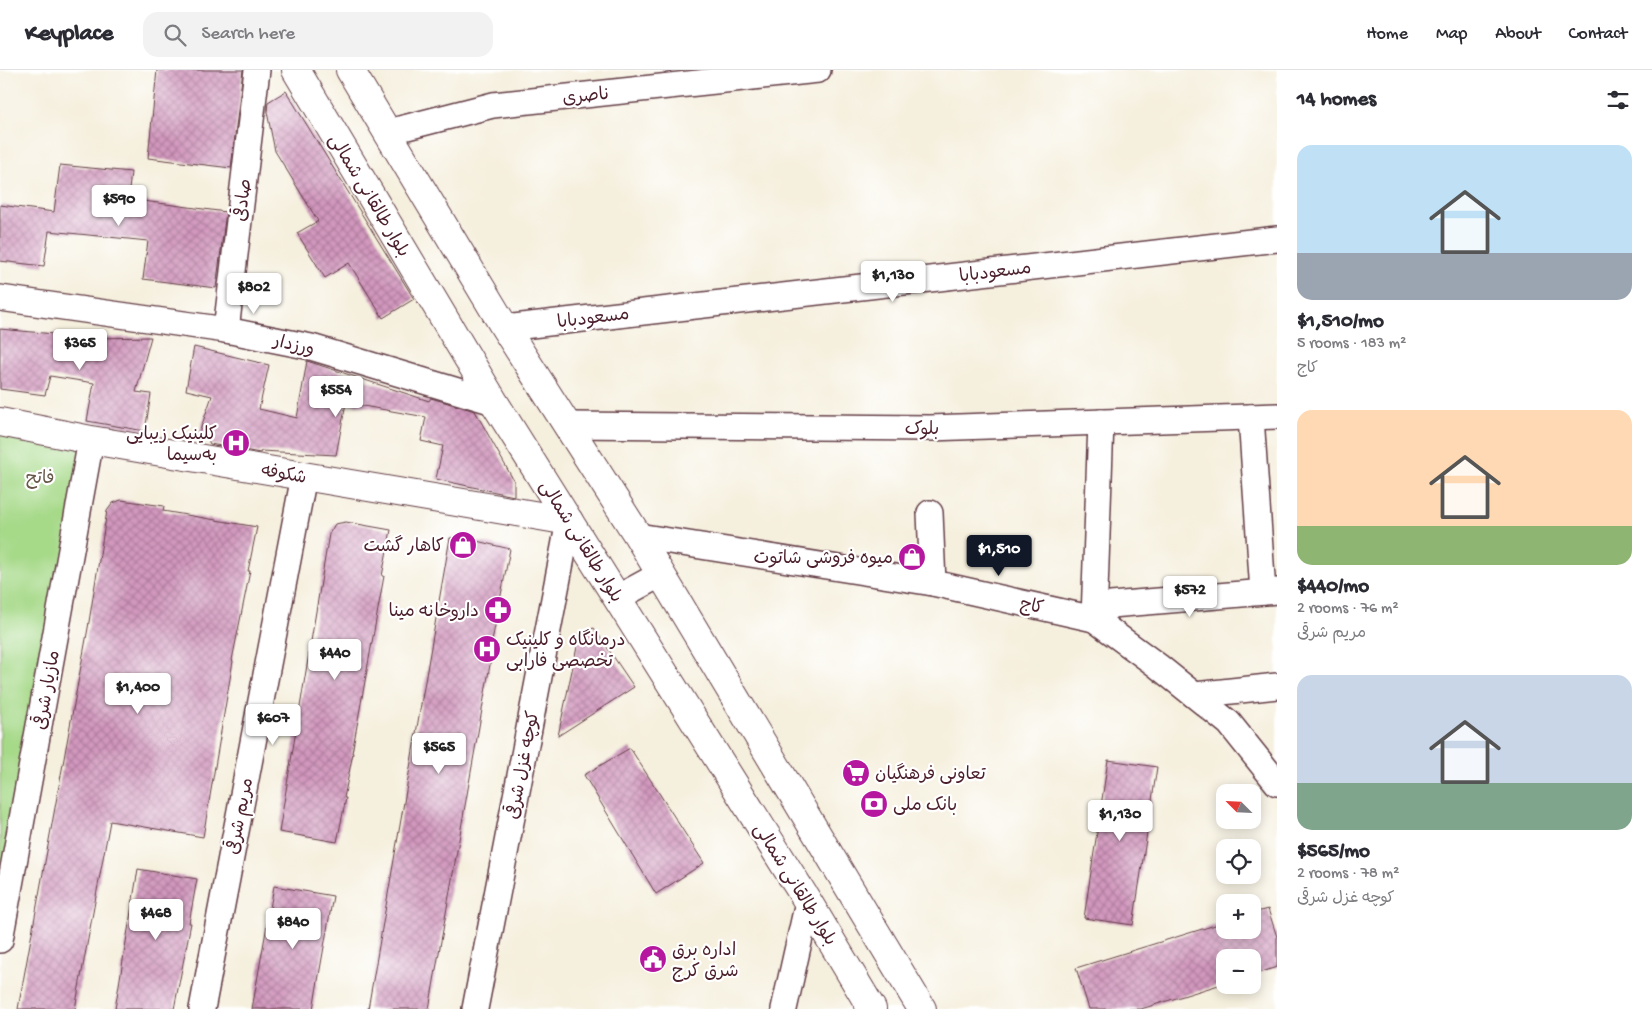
<!DOCTYPE html>
<meta charset="utf-8">
<style>
body{margin:0;font-family:"Gochi Hand","Playpen Sans Arabic",sans-serif;background:#f2f2f3;color:#2b2b33;height:100vh;display:flex;flex-direction:column;font-size:19px;white-space:nowrap}
*{box-sizing:border-box;margin:0}
p{font-size:16px;color:#7c7c81}
.icon{flex:none;width:28px;height:28px;fill:none;stroke:currentColor;stroke-width:2;stroke-linecap:round;stroke-linejoin:round}
.map{position:relative;flex:1;overflow:hidden}
.side{display:flex;flex-direction:column;background:#fff;width:375px}
.side>*{flex:none}
.needle{width:32px;rotate:294deg}
.buttons{position:absolute;left:1216px;top:714px;display:grid;gap:10px}
.buttons a{display:grid;place-items:center;width:45px;height:45px;border-radius:10px;background:#fff;box-shadow:0 2px 12px #0003;font-size:25px}
.price{position:absolute;translate:-50% -42px;padding:0 11px;border-radius:5px;background:#fff;color:#222;font-size:16px;line-height:32px;filter:drop-shadow(0 1px 2px #0008)}
.price::after{content:'';position:absolute;left:50%;top:30px;width:15px;height:11px;margin-left:-8px;background:inherit;clip-path:polygon(0 0,100% 0,50% 100%)}
.price.on{background:#111827;color:#fff}
ul{padding:0;list-style:none}
li{display:grid;align-content:center;gap:10px;height:265px;padding:0 20px}
li span{display:grid;place-items:center;height:155px;border-radius:15px;color:#555}
li>.icon{margin-inline-start:auto}
span .icon{width:90px;height:90px;fill:#fffc;stroke-width:1}
li b{font-size:21px}
h2{display:flex;justify-content:space-between;align-items:center;height:60px;padding:0 20px;font-size:21px}
header{display:flex;align-items:center;gap:30px;box-sizing:border-box;height:70px;padding:0 25px;background:#fff;border-bottom:1px solid #e1e1e2}
header strong{font-size:24px}
nav{display:flex;gap:28px;margin-inline-start:auto;font-size:18px}
.search{width:350px;height:45px;background:#f2f2f3;display:flex;align-items:center;gap:12px;box-sizing:border-box;padding:0 18px;border-radius:15px;color:#7c7c81;font-size:19px}
main{display:flex;flex:1;min-height:0}
.map>svg:first-child{display:block}
.park{fill:#a6d988;stroke:#787c5a}
.building{fill:url(#building-cross-hatch)}
.lines{fill:none;stroke-linecap:round;stroke-linejoin:round}
.minor-casing{stroke:#643e46;stroke-width:28}
.major-casing{stroke:#643e46;stroke-width:30}
.minor{stroke:#fff;stroke-width:25}
.major{stroke:#fff;stroke-width:28}
.labels{text-anchor:middle;stroke-width:4.5;stroke-linejoin:round;paint-order:stroke}
.street-label{font-size:18px;fill:#4a1f2b;stroke:#fff}
.poi-label{font-size:18px;fill:#4a1f2b;stroke:#fff;text-anchor:end}
.park-label{font-size:18px;fill:#665747;stroke:#fff}
</style>
<header>
<strong>Keyplace</strong>
<div class="search"><svg class="icon" aria-label="search" viewBox="0 0 24 24"><circle cx="10" cy="10" r="6"/><path d="M15 15l6 6"/></svg>Search here</div>
<nav><a>Home</a><a>Map</a><a>About</a><a>Contact</a></nav>
</header>
<main>
<div class="map">
<svg width="1277" height="939" viewBox="0 0 1277 939">
<defs>
<pattern id="building-cross-hatch" width="8" height="8" patternUnits="userSpaceOnUse" patternTransform="scale(1.25)"><rect width="8" height="8" fill="#d298be"/><path d="M0 0l8 8M0 8l8-8" fill="none" stroke="#ac7b9b"/></pattern>
</defs>
<rect width="100%" height="100%" fill="#fff"/>
<filter id="ink" filterUnits="userSpaceOnUse"><feTurbulence type="fractalNoise" baseFrequency=".02" numOctaves="2"/><feDisplacementMap in="SourceGraphic" scale="10" xChannelSelector="R" yChannelSelector="G"/><feConvolveMatrix kernelMatrix="1 2 1 2 8 2 1 2 1" color-interpolation-filters="sRGB"/></filter>
<filter id="wash" filterUnits="userSpaceOnUse"><feTurbulence type="fractalNoise" baseFrequency=".0096" numOctaves="4" result="noise"/><feDisplacementMap in="SourceGraphic" scale="20" xChannelSelector="R" yChannelSelector="G"/><feGaussianBlur stdDeviation="1.12" result="paint"/><feColorMatrix in="noise" values="0 0 0 0 0 0 0 0 0 0 0 0 0 0 0 0 0 1.4 0 .05"/><feComposite in="paint" operator="in"/></filter>
<g filter="url(#wash)">
<rect width="100%" height="100%" fill="#f5efdd"/>
<polygon class="park" points="0,359 87,374 0,830"/>
<g id="blocks">
<g class="building">
<polygon points="157,0 243,0 231,98 148,88"/>
<polygon points="286,21 414,229 383,248 349,193 325,208 297,163 318,151 275,81 267,42 268,32"/>
<polygon points="60,95 131,102 128,129 226,142 216,218 143,209 148,171 49,161 44,196 0,191 0,135 54,142"/>
<polygon points="0,259 97,268 151,267 136,322 151,324 145,361 87,351 94,313 50,306 45,325 0,319"/>
<polygon points="194,277 269,295 259,339 297,348 307,291 429,331 431,328 475,341 514,411 514,426 436,409 443,376 421,371 426,347 346,333 336,385 261,381 260,383 210,374 206,366 199,363 212,326 186,320"/>
<polygon points="121,430 164,436 163,441 257,457 248,501 250,501 232,590 233,591 203,767 110,751 75,939 18,939 88,558 107,441 113,433"/>
<polygon points="346,452 391,460 382,506 384,506 352,683 353,683 344,728 346,728 337,772 279,762 329,464 335,454"/>
<polygon points="450,468 464,468 510,479 492,571 494,572 429,939 368,939"/>
<polygon points="594,558 634,617 558,666 580,563"/>
<polygon points="630,678 704,793 656,824 584,705"/>
<polygon points="1108,690 1157,697 1133,855 1084,848"/>
<polygon points="138,799 197,809 189,853 191,853 174,939 115,939"/>
<polygon points="274,816 333,826 313,939 252,939"/>
<polygon points="1268,839 1277,867 1277,897 1252,905 1252,888 1225,888 1225,913 1141,939 1089,939 1076,898 1225,852 1225,860 1252,860 1252,843"/>
</g>
</g>
</g>
<g filter="url(#ink)">
<use href="#blocks" fill-opacity="0" stroke="#643e46" stroke-width="1"/>
<g class="lines">
<g class="minor-casing">
<g id="minor">
<polyline points="388,62 493,35 818,0"/>
<polyline points="0,228 226,260 311,277 494,332"/>
<polyline points="505,258 1277,169"/>
<polyline points="226,260 257,0"/>
<polyline points="1251,347 1263,522"/>
<polyline points="567,355 930,358 1277,346"/>
<polyline points="930,443 933,513"/>
<polyline points="638,466 933,513 1094,549 1158,596 1229,653 1277,713"/>
<polyline points="617,528 661,504"/>
<polyline points="1094,549 1101,352"/>
<polyline points="1094,549 1111,535 1277,521"/>
<polyline points="1195,625 1277,616"/>
<polyline points="0,870 91,370"/>
<polyline points="202,939 304,406"/>
<polyline points="475,939 569,451"/>
<polyline points="784,939 808,832"/>
</g>
</g>
<g class="major-casing">
<g id="major">
<polyline points="296,0 494,332 808,832 872,939"/>
<polyline points="350,0 505,258 638,466 922,939"/>
<polyline points="0,352 91,370 569,451"/>
</g>
</g>
<use href="#minor" class="minor"/>
<use href="#major" class="major"/>
</g>
</g>
<defs>
<g id="hospital-disc" transform="scale(1.4375)"><circle r="9.5" fill="#b5179e" stroke="#fff"/><path d="M-5-5h3v3.5h4V-5h3V5h-3V1.5h-4V5h-3Z" fill="#fff"/></g>
<g id="shop-disc" transform="scale(1.4375)"><circle r="9.5" fill="#b5179e" stroke="#fff"/><path d="M-5-2.5h2.3a2.7 3.5 0 0 1 5.4 0H5L5.5 6h-11ZM-1.5-2.5h3a1.5 2.3 0 0 0-3 0Z" fill="#fff"/></g>
<g id="pharmacy-disc" transform="scale(1.4375)"><circle r="9.5" fill="#b5179e" stroke="#fff"/><path d="M-2-6h4v4h4v4h-4v4h-4v-4h-4v-4h4Z" fill="#fff"/></g>
<g id="supermarket-disc" transform="scale(1.4375)"><circle r="9.5" fill="#b5179e" stroke="#fff"/><path d="M-6-5.5h2.5l.6 2H6L4.5 2H-2.5L-4.4-4H-6ZM-1.5 3.2a1.3 1.3 0 1 0 .1 0ZM3 3.2a1.3 1.3 0 1 0 .1 0Z" fill="#fff"/></g>
<g id="bank-disc" transform="scale(1.4375)"><circle r="9.5" fill="#b5179e" stroke="#fff"/><path d="M-6-4H6V4H-6ZM0-2.3a2.3 2.3 0 1 0 0 4.6a2.3 2.3 0 1 0 0-4.6Z" fill="#fff"/></g>
<g id="civic-disc" transform="scale(1.4375)"><circle r="9.5" fill="#b5179e" stroke="#fff"/><path d="M-.6-6.5H3V-4.5H.6V-3L4-1V1h2V6H-6V1h2V-1L-.6-3ZM-1.2 2.5V6h2.4V2.5Z" fill="#fff"/></g>
</defs>
<g fill-rule="evenodd">
<use href="#hospital-disc" x="236" y="373"/>
<use href="#shop-disc" x="463" y="475"/>
<use href="#shop-disc" x="912" y="487"/>
<use href="#pharmacy-disc" x="498" y="540"/>
<use href="#hospital-disc" x="487" y="579"/>
<use href="#supermarket-disc" x="856" y="703"/>
<use href="#bank-disc" x="874" y="734"/>
<use href="#civic-disc" x="653" y="889"/>
</g>
<g class="labels">
<g class="street-label">
<text transform="translate(586 25) rotate(-6)" y="6">ناصری</text>
<text transform="translate(370 125) rotate(59)" y="6">بلوار طالقانی شمالی</text>
<text transform="translate(242 130) rotate(-83)" y="6">صادقی</text>
<text transform="translate(995 201) rotate(-7)" y="6">مسعودبابا</text>
<text transform="translate(593 247) rotate(-7)" y="6">مسعودبابا</text>
<text transform="translate(294 274) rotate(13)" y="6">ورزدار</text>
<text x="922" y="364">بلوک</text>
<text transform="translate(284 403) rotate(10)" y="6">شکوفه</text>
<text transform="translate(582 471) rotate(58)" y="6">بلوار طالقانی شمالی</text>
<text transform="translate(1032 535) rotate(12)" y="6">کاج</text>
<text transform="translate(46 620) rotate(-80)" y="6">مازیار شرقی</text>
<text transform="translate(522 695) rotate(-79)" y="6">کوچه غزل شرقی</text>
<text transform="translate(239 746) rotate(-79)" y="6">مریم شرقی</text>
<text transform="translate(796 814) rotate(58)" y="6">بلوار طالقانی شمالی</text>
</g>
<g class="poi-label">
<text x="217" y="369">کلینیک زیبایی<tspan x="217" dy="21">به‌سیما</tspan></text>
<text x="444" y="481">کاهار گشت</text>
<text x="893" y="493">میوه فروشی شاتوت</text>
<text x="479" y="546">داروخانه مینا</text>
<text x="506" y="575" text-anchor="start">درمانگاه و کلینیک<tspan x="506" dy="21">تخصصی فارابی</tspan></text>
<text x="875" y="709" text-anchor="start">تعاونی فرهنگیان</text>
<text x="893" y="740" text-anchor="start">بانک ملی</text>
<text x="672" y="885" text-anchor="start">اداره برق<tspan x="672" dy="21">شرق کرج</tspan></text>
</g>
<g class="park-label">
<text x="40" y="413">فاتح</text>
</g>
</g>
</svg>
<div class="buttons">
<a><svg class="needle" viewBox="-14 -14 28 28"><path d="M0-13l5 13h-10z" fill="#e53935"/><path d="M0 13l5-13h-10z" fill="#7c7c81"/></svg></a>
<a><svg class="icon" aria-label="locate" viewBox="0 0 24 24"><circle cx="12" cy="12" r="6"/><path d="M12 2v4M12 18v4M2 12h4M18 12h4"/></svg></a>
<a>+</a>
<a>−</a>
</div>
<b class="price" style="left:119px;top:157px">$590</b>
<b class="price" style="left:893px;top:233px">$1,130</b>
<b class="price" style="left:254px;top:245px">$802</b>
<b class="price" style="left:80px;top:301px">$365</b>
<b class="price" style="left:336px;top:348px">$554</b>
<b class="price on" style="left:999px;top:507px">$1,510</b>
<b class="price" style="left:1190px;top:548px">$572</b>
<b class="price" style="left:335px;top:611px">$440</b>
<b class="price" style="left:138px;top:645px">$1,400</b>
<b class="price" style="left:273px;top:676px">$607</b>
<b class="price" style="left:439px;top:705px">$565</b>
<b class="price" style="left:1120px;top:772px">$1,130</b>
<b class="price" style="left:156px;top:871px">$468</b>
<b class="price" style="left:293px;top:880px">$840</b>
</div>
<section class="side">
<h2>14 homes<svg class="icon" aria-label="filters" viewBox="0 0 24 24"><path d="M4 7h16M4 17h16"/><circle cx="9" cy="7" r="2"/><circle cx="15" cy="17" r="2"/></svg></h2>
<ul>
<li><span style="background:linear-gradient(#bfe0f5 70%,#9aa5b1 0)"><svg class="icon" aria-label="home" viewBox="0 0 24 24"><path d="M3 11l9-7 9 7M6 9v11h12V9"/></svg></span><div><b>$1,510/mo</b><p>5 rooms · 183 m²</p><p>کاج</p></div></li>
<li><span style="background:linear-gradient(#ffd9b3 75%,#8fb573 0)"><svg class="icon" aria-label="home" viewBox="0 0 24 24"><path d="M3 11l9-7 9 7M6 9v11h12V9"/></svg></span><div><b>$440/mo</b><p>2 rooms · 76 m²</p><p>مریم شرقی</p></div></li>
<li><span style="background:linear-gradient(#c9d6e8 70%,#7fa58c 0)"><svg class="icon" aria-label="home" viewBox="0 0 24 24"><path d="M3 11l9-7 9 7M6 9v11h12V9"/></svg></span><div><b>$565/mo</b><p>2 rooms · 78 m²</p><p>کوچه غزل شرقی</p></div></li>
</ul>
</section>
</main>
